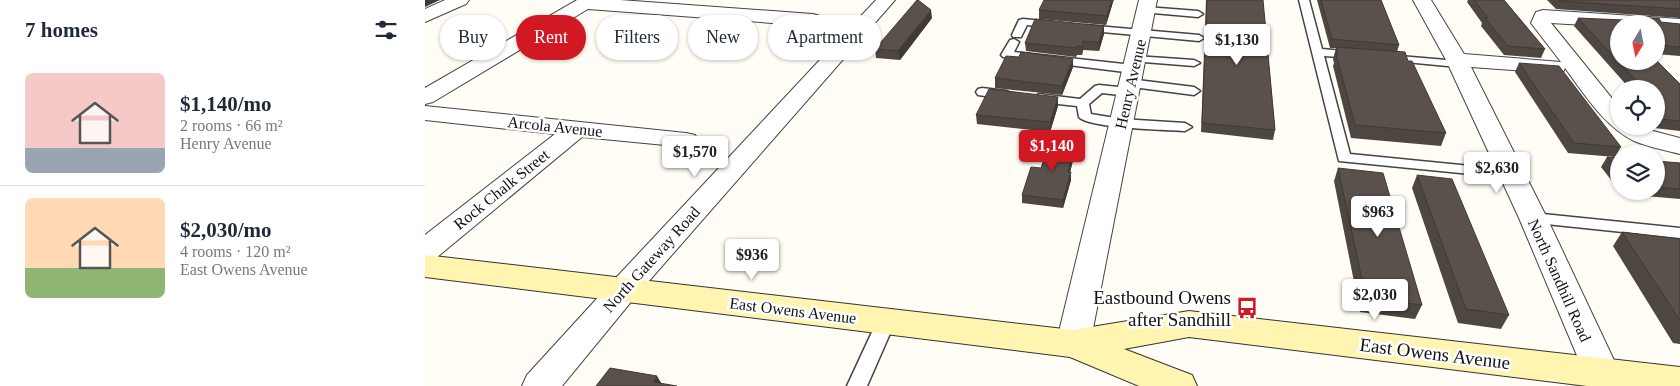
<!DOCTYPE html>
<meta charset="utf-8">
<style>
body{margin:0;font-family:"Times New Roman",serif;background:#f6f6f7;color:#1f2937;height:100vh;display:flex;flex-direction:column;font-size:19px;white-space:nowrap}
*{box-sizing:border-box;margin:0}
p{font-size:16px;color:#747a83}
.icon{flex:none;width:28px;height:28px;fill:none;stroke:currentColor;stroke-width:2;stroke-linecap:round;stroke-linejoin:round}
.map{position:relative;flex:1;overflow:hidden}
.details{display:flex;flex-direction:column;background:#fff;width:425px}
.details>*{flex:none}
.banner{position:absolute;left:15px;top:15px;width:475px;height:45px;display:flex;gap:10px}
.needle{width:32px;rotate:190deg}
.controls{position:absolute;left:1185px;top:15px;display:grid;gap:10px}
.controls a{display:grid;place-items:center;width:55px;height:55px;border-radius:50%;background:#fff;box-shadow:0 1px 4px #0004;font-size:25px}
.price{position:absolute;translate:-50% -42px;padding:0 11px;border-radius:5px;background:#fff;color:#222;font-size:16px;line-height:32px;filter:drop-shadow(0 1px 2px #0008)}
.price::after{content:'';position:absolute;left:50%;top:30px;width:15px;height:11px;margin-left:-8px;background:inherit;clip-path:polygon(0 0,100% 0,50% 100%)}
.price.on{background:#d21823;color:#fff}
ul{padding:0;list-style:none}
li{display:flex;align-items:center;gap:15px;height:125px;padding:0 25px}
li+li{border-top:1px solid #e0e1e3}
li span{display:grid;place-items:center;flex:none;width:140px;height:100px;border-radius:8px;color:#555}
li>.icon{margin-inline-start:auto}
span .icon{width:60px;height:60px;fill:#fffc;stroke-width:1}
li b{font-size:21px}
h2{display:flex;justify-content:space-between;align-items:center;height:60px;padding:0 25px;font-size:21px}
.pill{padding:0 18px;border-radius:22px;background:#fff;box-shadow:0 1px 4px #0004;font-size:18px;line-height:45px}
.pill.on{background:#d21823;color:#fff}
main{display:flex;flex:1;min-height:0}
.map>svg:first-child{display:block}
.lines{fill:none;stroke-linecap:round;stroke-linejoin:round}
.service-casing{stroke:#444;stroke-width:3}
.minor-casing{stroke:#444;stroke-width:2}
.secondary-casing{stroke:#333;stroke-width:2}
.service{fill:#fff;fill-rule:evenodd}
.minor{fill:#fff;fill-rule:evenodd}
.secondary{fill:#fff5b0;fill-rule:evenodd}
.wall{fill:#4e4641}
.shaded-wall{fill:#403935}
.building{fill:#5b514c;stroke:#403935}
.labels{text-anchor:middle;stroke-width:5;stroke-linejoin:round;paint-order:stroke}
.street-label{font-size:16px;fill:#111;stroke:#fff}
.near-poi-label{font-size:19px;fill:#111;stroke:#fff;text-anchor:end}
.near-street-label{font-size:19px;fill:#111;stroke:#fff}
</style>
<main>
<section class="details">
<h2>7 homes<svg class="icon" aria-label="filters" viewBox="0 0 24 24"><path d="M4 7h16M4 17h16"/><circle cx="9" cy="7" r="2"/><circle cx="15" cy="17" r="2"/></svg></h2>
<ul>
<li><span style="background:linear-gradient(#f6c9c9 75%,#9aa5b1 0)"><svg class="icon" aria-label="home" viewBox="0 0 24 24"><path d="M3 11l9-7 9 7M6 9v11h12V9"/></svg></span><div><b>$1,140/mo</b><p>2 rooms · 66 m²</p><p>Henry Avenue</p></div></li>
<li><span style="background:linear-gradient(#ffd9b3 70%,#8fb573 0)"><svg class="icon" aria-label="home" viewBox="0 0 24 24"><path d="M3 11l9-7 9 7M6 9v11h12V9"/></svg></span><div><b>$2,030/mo</b><p>4 rooms · 120 m²</p><p>East Owens Avenue</p></div></li>
</ul>
</section>
<div class="map">
<svg width="1255" height="386" viewBox="0 0 1255 386">
<rect width="100%" height="100%" fill="#fffdf5"/>
<g class="lines">
<g class="service-casing">
<g id="service">
<polygon points="874,0 884,0 897,49 930,52 936,55 930,58 899,56 925,154 1086,170 1091,171 1093,174 1091,177 1086,178 914,161"/>
<polygon points="721,7 773,11 778,14 773,17 717,12 716,10"/>
<polygon points="598,19 629,22 634,25 629,28 602,25 596,37 588,37 587,35 594,20"/>
<polygon points="660,25 774,35 779,38 774,41 656,30 655,28"/>
<polygon points="589,39 594,42 589,52 708,65 714,69 708,73 578,57 576,55 585,40"/>
<polygon points="963,55 1033,61 1039,64 1033,67 959,60 957,58 959,56"/>
<polygon points="710,56 769,60 775,63 769,66 706,61 704,59 706,57"/>
<polygon points="704,79 769,87 775,91 769,95 700,86 698,83 700,80"/>
<path d="M674,85L703,88L709,92L703,96L677,93L664,104L666,114L696,119L760,123L767,127L760,131C742,130 663,128 654,117L652,106L614,102L608,98L614,94L655,99L670,86Z"/>
<polygon points="557,88 582,91 588,95 582,99 553,95 551,92 553,89"/>
<polygon points="1108,213 1255,228 1255,238 1102,222 1100,218 1102,214"/>
<polygon points="461,315 468,317 470,322 442,386 422,386 454,317"/>
</g>
</g>
<g class="minor-casing">
<g id="minor">
<polygon points="20,0 44,0 41,4 0,22 0,9"/>
<polygon points="152,0 195,0 388,14 395,16 398,20 395,24 388,26 163,9 8,102 0,104 0,88"/>
<polygon points="451,0 470,0 210,297 137,386 97,386 102,375 188,281"/>
<polygon points="714,0 732,0 665,344 660,354 648,358 636,354 631,344"/>
<path d="M988,0H1006L1039,54L1136,62L1106,23L1111,12L1118,10L1255,19V31L1231,29V24H1194V27L1126,23L1194,107V126H1220L1228,131L1255,138V154C1240,150 1223,147 1209,141C1179,126 1160,95 1140,68L1138,72L1130,73L1046,67L1122,218L1195,373L1190,384L1183,386L1164,384L1094,218L1021,60Z"/>
<polygon points="0,106 261,133 270,135 273,140 270,145 261,147 157,137 11,258 0,262 0,235 130,134 0,120"/>
</g>
</g>
<g class="secondary-casing">
<polygon id="secondary" points="0,255 648,330 764,311 1255,367 1255,386 1162,386 764,337 699,349 767,375 772,386 714,386 645,357 0,277"/>
</g>
<use href="#service" class="service"/>
<use href="#minor" class="minor"/>
<use href="#secondary" class="secondary"/>
</g>
<g class="wall">
<polygon points="781,0 838,0 850,130 848,140 776,132"/>
<polygon points="892,0 956,0 974,45 972,52 983,61 1021,133 1016,146 926,138 908,66 909,63 908,59 911,48 905,48"/>
<polygon points="1043,0 1079,0 1120,49 1116,58 1079,55 1056,26 1057,23 1042,2"/>
<polygon points="1122,0 1255,0 1255,18 1131,9"/>
<polygon points="688,2 681,25 614,19 614,10"/>
<polygon points="507,18 475,60 451,58 450,49"/>
<polygon points="1153,18 1255,24 1255,56 1231,54 1231,24 1194,24 1255,84 1255,131 1229,128 1228,126 1231,126 1231,89 1205,89 1149,26"/>
<polygon points="679,26 679,34 674,51 658,50 657,55 652,55 651,57 601,51 600,43"/>
<polygon points="1094,63 1196,147 1190,157 1143,153 1090,72"/>
<polygon points="648,67 637,95 570,88 570,78"/>
<polygon points="633,106 625,132 552,124 551,115"/>
<polygon points="651,149 645,172 646,180 638,208 597,203 597,195 616,168"/>
<polygon points="1182,157 1194,158 1194,190 1176,167"/>
<polygon points="1231,161 1255,163 1255,199 1197,194 1195,191 1231,191"/>
<polygon points="913,168 997,305 990,319 935,312 909,181"/>
<polygon points="992,175 1084,315 1076,329 1033,323 987,188"/>
<polygon points="1197,232 1255,239 1255,344 1248,343 1188,246"/>
</g>
<g class="shaded-wall">
<polygon points="0,0 15,0 0,7"/>
<polygon points="687,0 689,0 688,2 681,25 682,16"/>
<polygon points="506,10 507,18 475,60 473,51"/>
<polygon points="679,26 679,34 674,51 674,42"/>
<polygon points="658,41 658,50 657,55 657,47"/>
<polygon points="648,59 648,67 637,95 637,86"/>
<polygon points="633,97 633,106 625,132 625,122"/>
<polygon points="651,140 651,149 643,180 643,172"/>
<polygon points="646,172 646,180 638,208 638,200"/>
<polygon points="232,376 238,386 228,382"/>
</g>
<g class="building">
<polygon points="492,0 493,0 506,10 473,51 450,49"/>
<polygon points="619,0 687,0 682,16 614,10"/>
<polygon points="782,0 838,0 850,130 777,123"/>
<polygon points="896,0 956,0 974,45 907,39"/>
<polygon points="1049,0 1079,0 1120,49 1083,46 1060,18 1063,18"/>
<polygon points="1134,0 1255,0 1255,9 1135,1"/>
<polygon points="1153,18 1199,20 1201,18 1234,18 1236,22 1255,24 1255,47 1231,45 1231,24 1194,24 1194,61 1231,61 1231,60 1255,84 1255,121 1235,119 1231,113 1231,89 1219,89"/>
<polygon points="610,19 679,26 674,42 658,41 657,47 652,46 651,48 600,43"/>
<polygon points="911,47 980,52 983,61 987,61 1021,133 930,125 911,54 913,54"/>
<polygon points="596,52 648,59 637,86 570,78 581,56 594,57"/>
<polygon points="1094,63 1134,66 1196,147 1149,143"/>
<polygon points="564,89 633,97 625,122 551,115"/>
<polygon points="626,138 651,140 643,172 646,172 638,200 597,195 606,167 616,168"/>
<polygon points="1182,157 1194,158 1194,171"/>
<polygon points="1231,161 1255,163 1255,189 1231,187"/>
<polygon points="913,168 958,173 997,305 941,298"/>
<polygon points="992,175 1027,179 1084,315 1041,309"/>
<polygon points="1197,232 1255,239 1255,320"/>
<polygon points="185,368 232,376 228,382 252,386 171,386"/>
</g>
<defs>
<g id="bus-bare" transform="scale(1.725)"><path d="M-5-6H5V4H4V6H2V4H-2V6H-4V4H-5ZM-3.5-4V0h7V-4ZM-3.5 1.2v1.5H-2V1.2ZM2 1.2v1.5H3.5V1.2Z" fill="#d21823" stroke="#fff" stroke-width="2.5" paint-order="stroke"/></g>
</defs>
<g fill-rule="evenodd">
<use href="#bus-bare" x="822" y="308"/>
</g>
<g class="labels">
<g class="street-label">
<text transform="translate(705 84) rotate(-77)" y="6">Henry Avenue</text>
<text transform="translate(130 126) rotate(6)" y="6">Arcola Avenue</text>
<text transform="translate(76 189) rotate(-39)" y="6">Rock Chalk Street</text>
<text transform="translate(226 259) rotate(-48)" y="6">North Gateway Road</text>
<text transform="translate(1135 280) rotate(66)" y="6">North Sandhill Road</text>
<text transform="translate(368 310) rotate(7)" y="6">East Owens Avenue</text>
</g>
<g class="near-poi-label">
<text x="806" y="304">Eastbound Owens<tspan x="806" dy="22">after Sandhill</tspan></text>
</g>
<g class="near-street-label">
<text transform="translate(1010 353) rotate(7)" y="7">East Owens Avenue</text>
</g>
</g>
</svg>
<div class="controls">
<a><svg class="needle" viewBox="-14 -14 28 28"><path d="M0-13l5 13h-10z" fill="#e53935"/><path d="M0 13l5-13h-10z" fill="#747a83"/></svg></a>
<a><svg class="icon" aria-label="locate" viewBox="0 0 24 24"><circle cx="12" cy="12" r="6"/><path d="M12 2v4M12 18v4M2 12h4M18 12h4"/></svg></a>
<a><svg class="icon" aria-label="layers" viewBox="0 0 24 24"><path d="M12 4l9 5-9 5-9-5zM3 14l9 5 9-5"/></svg></a>
</div>
<b class="price" style="left:812px;top:66px">$1,130</b>
<b class="price on" style="left:627px;top:172px">$1,140</b>
<b class="price" style="left:270px;top:178px">$1,570</b>
<b class="price" style="left:1072px;top:194px">$2,630</b>
<b class="price" style="left:953px;top:238px">$963</b>
<b class="price" style="left:327px;top:281px">$936</b>
<b class="price" style="left:950px;top:321px">$2,030</b>
<div class="banner">
<a class="pill">Buy</a>
<a class="pill on">Rent</a>
<a class="pill">Filters</a>
<a class="pill">New</a>
<a class="pill">Apartment</a>
</div>
</div>
</main>
